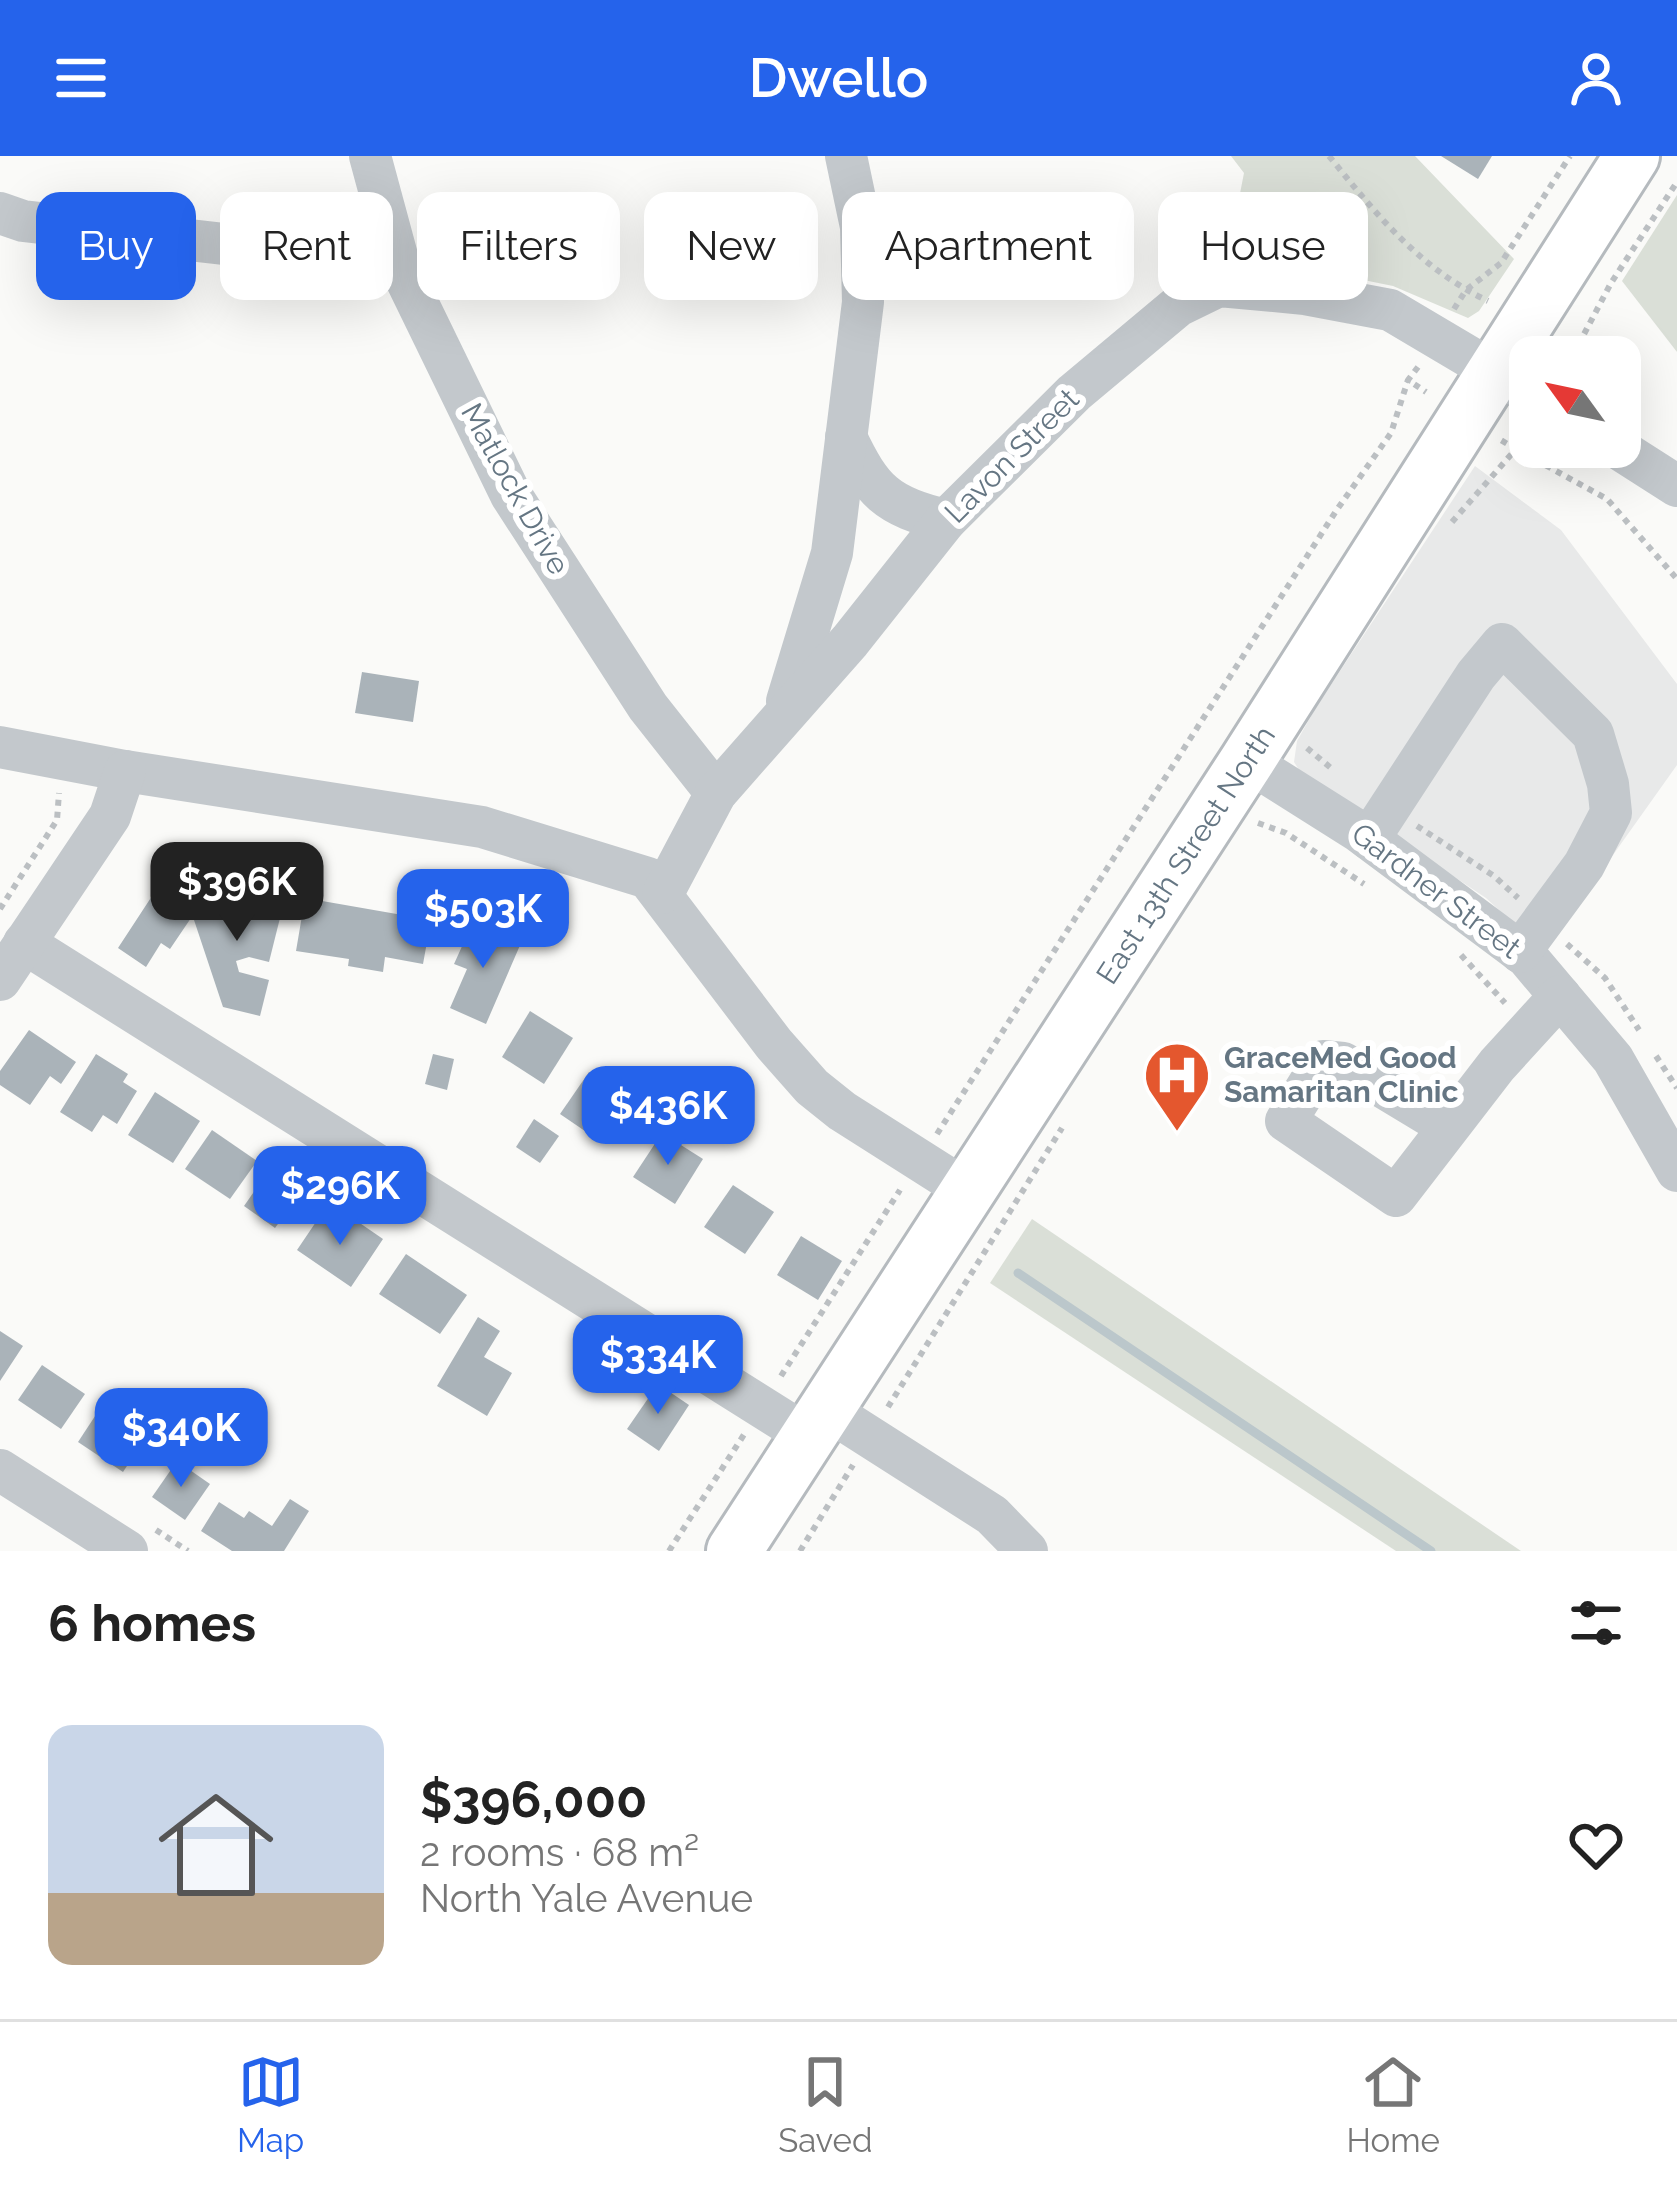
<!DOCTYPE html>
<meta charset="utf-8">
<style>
body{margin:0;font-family:Raleway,sans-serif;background:#f2f2f2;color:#222;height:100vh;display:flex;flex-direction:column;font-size:45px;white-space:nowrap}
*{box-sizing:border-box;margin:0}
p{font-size:39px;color:#767676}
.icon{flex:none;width:66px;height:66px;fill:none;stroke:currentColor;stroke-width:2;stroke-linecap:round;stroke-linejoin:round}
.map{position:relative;height:1395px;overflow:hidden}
.sheet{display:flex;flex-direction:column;background:#fff;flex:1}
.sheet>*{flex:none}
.banner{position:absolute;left:36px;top:36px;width:1605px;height:108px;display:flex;gap:24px}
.needle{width:78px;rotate:303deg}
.controls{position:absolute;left:1509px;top:180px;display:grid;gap:24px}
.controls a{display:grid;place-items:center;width:132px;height:132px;border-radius:24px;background:#fff;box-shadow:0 12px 48px #0002;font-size:60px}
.price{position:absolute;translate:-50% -102px;padding:0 27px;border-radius:24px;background:#2563eb;color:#fff;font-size:39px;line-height:78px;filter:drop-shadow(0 3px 6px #0008)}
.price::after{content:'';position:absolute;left:50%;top:72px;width:36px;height:27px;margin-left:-18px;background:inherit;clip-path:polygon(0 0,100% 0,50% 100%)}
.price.on{background:#222;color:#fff}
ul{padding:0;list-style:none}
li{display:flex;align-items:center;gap:36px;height:300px;padding:0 48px}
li+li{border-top:3px solid #e0e0e0}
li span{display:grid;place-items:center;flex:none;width:336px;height:240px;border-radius:24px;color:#555}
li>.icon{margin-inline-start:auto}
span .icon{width:144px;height:144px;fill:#fffc;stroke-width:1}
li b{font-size:51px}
h2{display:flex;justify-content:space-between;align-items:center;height:144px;padding:0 48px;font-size:51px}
.pill{padding:0 42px;border-radius:24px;background:#fff;box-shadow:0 12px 48px #0002;font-size:42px;line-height:108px}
.pill.on{background:#2563eb;color:#fff}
header{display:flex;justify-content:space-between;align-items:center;height:156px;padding:0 48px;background:#2563eb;color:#fff;font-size:54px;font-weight:600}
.tabs{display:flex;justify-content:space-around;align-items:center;height:168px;border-top:3px solid #e0e0e0;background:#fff;font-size:33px;color:#767676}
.tabs a{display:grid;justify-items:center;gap:6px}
.tabs .on{color:#2563eb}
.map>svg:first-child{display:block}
.built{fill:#e8e9e9}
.green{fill:#dadfd7}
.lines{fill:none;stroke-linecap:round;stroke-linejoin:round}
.stream{stroke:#bbc7cb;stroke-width:9}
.building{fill:#aab3b9}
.major-casing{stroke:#b5babe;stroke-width:60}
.path{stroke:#bbbfc2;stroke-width:6;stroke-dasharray:6 6;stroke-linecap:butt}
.minor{stroke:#c3c8cc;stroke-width:42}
.major{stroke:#fff;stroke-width:54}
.labels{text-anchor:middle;stroke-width:12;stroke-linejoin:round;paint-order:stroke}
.street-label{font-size:30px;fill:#657683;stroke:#fff}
.poi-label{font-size:30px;font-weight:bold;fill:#657683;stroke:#fff;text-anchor:start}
</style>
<header><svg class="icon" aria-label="menu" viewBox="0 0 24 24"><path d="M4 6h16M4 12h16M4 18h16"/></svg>Dwello<svg class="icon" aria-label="person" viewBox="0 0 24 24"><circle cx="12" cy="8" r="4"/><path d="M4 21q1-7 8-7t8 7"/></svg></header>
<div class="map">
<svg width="1677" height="1395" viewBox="0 0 1677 1395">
<rect width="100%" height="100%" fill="#fafaf8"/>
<polygon class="built" points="1475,310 1561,374 1677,528 1677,609 1544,796 1486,742 1303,620 1294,606 1297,585 1315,553"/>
<g class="green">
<polygon points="1231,0 1415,0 1514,103 1479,155 1468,162 1393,130 1344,120 1225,114 1244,17"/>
<polygon points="1677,39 1677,196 1622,125"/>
<polygon points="1032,1063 1521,1395 1396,1395 990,1127"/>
</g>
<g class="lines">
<polyline class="stream" points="1018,1117 1431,1395"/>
</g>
<g class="building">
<polygon points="1441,0 1492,0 1478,23"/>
<polygon points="362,516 419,525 413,566 355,557"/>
<polygon points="218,727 233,771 242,736 284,746 269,806 249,801 236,805 239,816 269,824 260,860 223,851 194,764 197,755 190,736"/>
<polygon points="154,737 191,762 170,793 161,787 146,811 118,792"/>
<polygon points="305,742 431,764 423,808 385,801 383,816 348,810 349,803 296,795"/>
<polygon points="473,766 521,787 486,868 450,852 467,813 454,808"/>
<polygon points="530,855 573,882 544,928 502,901"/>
<polygon points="29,874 76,906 61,928 50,920 30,949 0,929 0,915"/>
<polygon points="96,898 128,918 123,926 137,935 117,968 103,959 92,976 60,956"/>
<polygon points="433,898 454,903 447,934 425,928"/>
<polygon points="589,916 630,944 601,986 560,958"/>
<polygon points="155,936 200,965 173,1007 128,979"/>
<polygon points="534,963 559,980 540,1007 516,991"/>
<polygon points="212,974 257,1005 230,1043 185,1013"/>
<polygon points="662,977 703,1003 675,1048 633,1021"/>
<polygon points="267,1017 299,1039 275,1072 244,1050"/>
<polygon points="733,1029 774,1056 745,1098 704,1071"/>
<polygon points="322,1057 344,1072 351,1061 383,1083 351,1131 297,1094"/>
<polygon points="801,1080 842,1105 818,1144 777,1119"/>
<polygon points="406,1098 467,1139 440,1178 379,1138"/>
<polygon points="478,1161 500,1175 484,1201 512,1217 487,1260 437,1230"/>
<polygon points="0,1175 23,1190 0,1225"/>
<polygon points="621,1199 644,1212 630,1237 606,1224"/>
<polygon points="42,1209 85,1238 61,1273 18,1244"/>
<polygon points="658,1228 689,1249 659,1295 627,1273"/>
<polygon points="99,1254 144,1284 123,1316 78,1286"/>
<polygon points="177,1305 210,1328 185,1364 152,1341"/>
<polygon points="290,1343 309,1355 284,1395 232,1395 201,1375 219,1346 244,1362 249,1355 272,1370"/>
</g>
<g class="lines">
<g class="major-casing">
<polyline id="major" points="734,1395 1247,605 1632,0"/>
</g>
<g class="path">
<path d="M1329,0C1376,58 1419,112 1488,145"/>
<polyline points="1454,153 1466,134 1501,107 1570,0"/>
<polyline points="1573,199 1611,127 1677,26"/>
<polyline points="1418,211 1408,224 1426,236"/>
<polyline points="1530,271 1516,293 1607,343 1677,423"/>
<polyline points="1452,366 1516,293 1499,283"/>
<polyline points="1307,592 1331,612"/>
<polyline points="1258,667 1286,677 1364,728"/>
<polyline points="1417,670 1494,720 1518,742"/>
<polyline points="0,753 57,664 59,637"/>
<polyline points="1567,788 1605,822 1639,874"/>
<polyline points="1461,799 1505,847"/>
<polyline points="1656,900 1677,932"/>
<polyline points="937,978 1336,355 1391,277 1408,224"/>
<polyline points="781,1220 900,1034"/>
<polyline points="888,1251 1062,972"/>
<polyline points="156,1374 188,1395"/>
<polyline points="669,1395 745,1277"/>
<polyline points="800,1395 853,1309"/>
</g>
<g class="minor">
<polyline points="370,0 400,111 511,339 648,551 716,637"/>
<polyline points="0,57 23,65 285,95 391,80"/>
<path d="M846,281C871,334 887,351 946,364"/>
<polyline points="1616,291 1677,330"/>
<polyline points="787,545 832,397 863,146 861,71 846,0"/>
<polyline points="0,591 125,615 482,671 648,722 774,888 812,931 842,955 968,1035"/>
<polyline points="1247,605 1358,675 1527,801 1613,903 1677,1015"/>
<polyline points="1369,683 1476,519 1502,488 1593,578 1608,628 1611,657 1584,709 1520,796"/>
<polyline points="663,737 716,637 850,485 946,364 1074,237 1178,150 1219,130 1305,138 1390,154 1530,237"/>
<polyline points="24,787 808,1280"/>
<polyline points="0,824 110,660 125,615"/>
<polyline points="1449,971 1343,907 1323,905 1286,965 1396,1040 1497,909 1560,840"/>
<polyline points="826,1253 992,1359 1027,1395"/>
<polyline points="0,1314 127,1395"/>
</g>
<use href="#major" class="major"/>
</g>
<defs>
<g id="hospital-pin" transform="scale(3.45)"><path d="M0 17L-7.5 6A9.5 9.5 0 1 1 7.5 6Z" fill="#e4572e" stroke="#fff"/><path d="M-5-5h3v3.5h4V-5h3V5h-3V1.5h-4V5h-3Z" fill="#fff"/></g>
</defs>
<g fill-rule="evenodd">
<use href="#hospital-pin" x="1177" y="919"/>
</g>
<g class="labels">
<g class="street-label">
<text transform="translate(1012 300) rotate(-45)" y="10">Lavon Street</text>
<text transform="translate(515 333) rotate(61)" y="10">Matlock Drive</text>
<text transform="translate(1186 699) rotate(-57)" y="10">East 13th Street North</text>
<text transform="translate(1436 735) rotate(37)" y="10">Gardner Street</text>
</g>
<g class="poi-label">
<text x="1224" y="912">GraceMed Good<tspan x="1224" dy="34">Samaritan Clinic</tspan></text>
</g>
</g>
</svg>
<div class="controls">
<a><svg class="needle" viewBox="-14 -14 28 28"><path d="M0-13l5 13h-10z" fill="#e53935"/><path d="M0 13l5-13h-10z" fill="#767676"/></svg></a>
</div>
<b class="price on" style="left:237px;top:788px">$396K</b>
<b class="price" style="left:483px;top:815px">$503K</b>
<b class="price" style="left:668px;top:1012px">$436K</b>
<b class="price" style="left:340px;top:1092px">$296K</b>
<b class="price" style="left:658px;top:1261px">$334K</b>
<b class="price" style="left:181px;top:1334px">$340K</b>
<div class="banner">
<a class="pill on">Buy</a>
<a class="pill">Rent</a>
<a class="pill">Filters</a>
<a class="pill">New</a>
<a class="pill">Apartment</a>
<a class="pill">House</a>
</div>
</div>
<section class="sheet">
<h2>6 homes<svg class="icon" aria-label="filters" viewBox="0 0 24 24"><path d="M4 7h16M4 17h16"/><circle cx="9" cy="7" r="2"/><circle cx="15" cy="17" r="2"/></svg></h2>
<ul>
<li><span style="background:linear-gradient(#c9d6e8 70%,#b9a48a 0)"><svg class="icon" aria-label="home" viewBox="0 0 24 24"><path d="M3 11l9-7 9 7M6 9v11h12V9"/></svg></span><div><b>$396,000</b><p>2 rooms · 68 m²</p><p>North Yale Avenue</p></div><svg class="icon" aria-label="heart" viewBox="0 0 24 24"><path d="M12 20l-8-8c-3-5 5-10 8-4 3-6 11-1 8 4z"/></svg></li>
</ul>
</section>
<nav class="tabs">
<a class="on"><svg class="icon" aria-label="map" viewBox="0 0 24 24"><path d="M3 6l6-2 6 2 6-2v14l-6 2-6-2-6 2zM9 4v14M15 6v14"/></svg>Map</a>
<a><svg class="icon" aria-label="saved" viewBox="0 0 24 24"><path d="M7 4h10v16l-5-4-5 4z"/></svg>Saved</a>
<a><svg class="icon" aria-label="home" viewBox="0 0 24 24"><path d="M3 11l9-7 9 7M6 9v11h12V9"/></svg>Home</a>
</nav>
